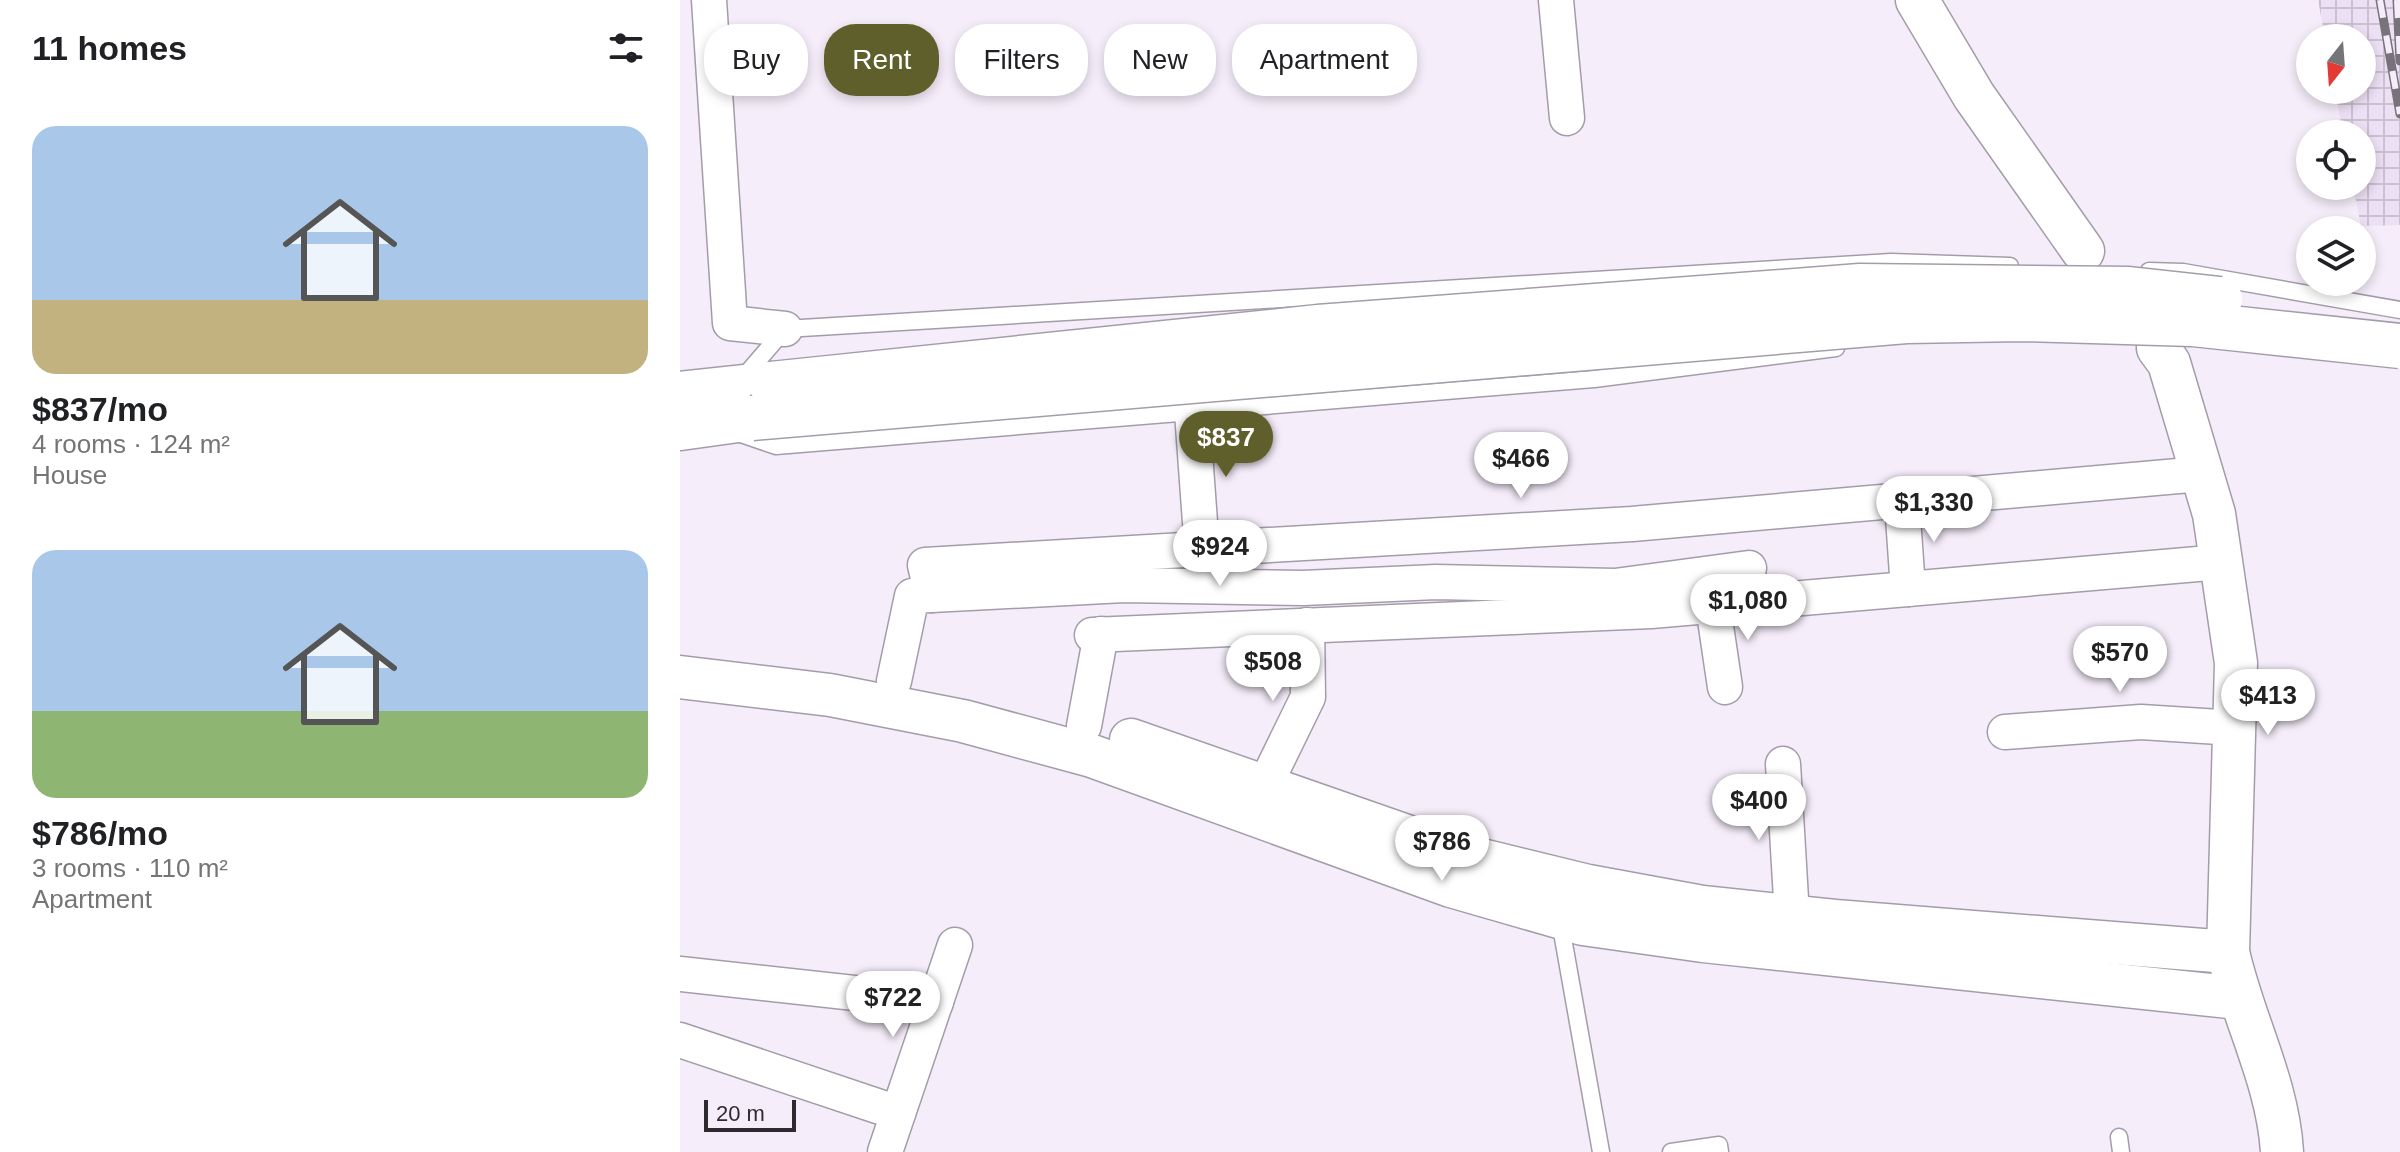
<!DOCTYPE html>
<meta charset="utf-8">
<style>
body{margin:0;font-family:Helvetica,sans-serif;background:#f6f6f6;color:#202124;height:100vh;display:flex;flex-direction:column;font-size:30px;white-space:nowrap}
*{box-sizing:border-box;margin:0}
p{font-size:26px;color:#757577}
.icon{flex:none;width:44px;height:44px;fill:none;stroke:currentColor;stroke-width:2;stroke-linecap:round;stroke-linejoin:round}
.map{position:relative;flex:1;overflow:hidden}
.sheet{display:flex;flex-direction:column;background:#fff;width:680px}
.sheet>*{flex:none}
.top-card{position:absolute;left:24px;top:24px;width:760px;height:72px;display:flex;gap:16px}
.needle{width:52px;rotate:197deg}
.buttons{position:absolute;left:1616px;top:24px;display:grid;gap:16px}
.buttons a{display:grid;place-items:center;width:80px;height:80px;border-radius:50%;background:#fff;box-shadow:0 4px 12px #0003;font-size:40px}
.scale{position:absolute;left:24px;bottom:20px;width:92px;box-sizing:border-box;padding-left:8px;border:4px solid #2e2b30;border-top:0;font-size:22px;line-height:28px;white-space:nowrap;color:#2e2b30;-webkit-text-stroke:6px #f5edfa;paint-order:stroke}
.price{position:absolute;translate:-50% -68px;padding:0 18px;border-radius:28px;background:#fff;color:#222;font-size:26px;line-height:52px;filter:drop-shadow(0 2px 4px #0008)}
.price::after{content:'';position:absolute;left:50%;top:48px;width:24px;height:18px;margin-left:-12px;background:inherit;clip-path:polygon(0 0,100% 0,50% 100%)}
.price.on{background:#5f5f2c;color:#fff}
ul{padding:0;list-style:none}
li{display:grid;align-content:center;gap:16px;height:424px;padding:0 32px}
li span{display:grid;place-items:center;height:248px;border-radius:24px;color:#555}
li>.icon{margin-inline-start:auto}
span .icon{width:144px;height:144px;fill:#fffc;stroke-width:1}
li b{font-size:34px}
h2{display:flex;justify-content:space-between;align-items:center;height:96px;padding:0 32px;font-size:34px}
.tag{padding:0 28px;border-radius:32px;background:#fff;box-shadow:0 4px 12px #0003;font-size:28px;line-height:72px}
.tag.on{background:#5f5f2c;color:#fff}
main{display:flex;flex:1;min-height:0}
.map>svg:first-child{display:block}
.industrial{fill:url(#industrial-grid)}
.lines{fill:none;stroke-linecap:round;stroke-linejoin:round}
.service-casing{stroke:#a49da9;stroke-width:19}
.minor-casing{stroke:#a49da9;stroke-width:37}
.tertiary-casing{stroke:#a49da9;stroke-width:45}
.primary-casing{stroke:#a49da9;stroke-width:47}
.service{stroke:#fff;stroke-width:16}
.minor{stroke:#fff;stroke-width:34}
.tertiary{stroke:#fff;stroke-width:42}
.primary{stroke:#fff;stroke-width:44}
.rail-casing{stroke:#78737b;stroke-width:9}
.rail{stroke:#f5edfa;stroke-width:6;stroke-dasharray:18;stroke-linecap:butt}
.primary-bridge-casing{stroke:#a49da9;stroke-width:47;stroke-linecap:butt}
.primary-bridge{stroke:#fff;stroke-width:44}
</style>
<main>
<section class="sheet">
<h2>11 homes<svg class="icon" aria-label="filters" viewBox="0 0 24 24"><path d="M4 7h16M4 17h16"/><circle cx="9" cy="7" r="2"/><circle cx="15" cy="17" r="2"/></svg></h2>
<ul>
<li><span style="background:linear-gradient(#a9c7e8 70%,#c2b280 0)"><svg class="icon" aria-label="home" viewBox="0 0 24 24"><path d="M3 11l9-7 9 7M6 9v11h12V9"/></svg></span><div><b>$837/mo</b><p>4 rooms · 124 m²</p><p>House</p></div></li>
<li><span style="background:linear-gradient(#a9c7e8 65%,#8fb573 0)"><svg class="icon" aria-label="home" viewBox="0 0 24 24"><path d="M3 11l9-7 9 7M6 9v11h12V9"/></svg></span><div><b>$786/mo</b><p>3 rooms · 110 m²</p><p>Apartment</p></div></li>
</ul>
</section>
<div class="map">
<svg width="1720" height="1152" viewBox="0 0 1720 1152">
<defs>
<pattern id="industrial-grid" width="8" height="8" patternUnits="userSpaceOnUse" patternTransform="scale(2)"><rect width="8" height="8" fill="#ece0f4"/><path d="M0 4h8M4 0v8" fill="none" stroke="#cbc0d2"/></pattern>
</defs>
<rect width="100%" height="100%" fill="#f5edfa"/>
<polygon class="industrial" points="1638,0 1720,0 1720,225 1681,226 1673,186 1682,186 1682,134 1663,134 1655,90 1682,90 1682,38 1645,38"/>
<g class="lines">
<g class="service-casing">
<g id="service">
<polyline points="1469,271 1503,272 1720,310"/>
<polyline points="62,379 105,329 1211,262 1330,266"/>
<polyline points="58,433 96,446 914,379 1156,348"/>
<polyline points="880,921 921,1152"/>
<polyline points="1439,1137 1441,1152"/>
<polyline points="991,1152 1039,1145 1040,1152"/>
</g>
</g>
<g class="minor-casing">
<g id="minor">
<polyline points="29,0 50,323 105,329"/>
<polyline points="876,0 887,118"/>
<polyline points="512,412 522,550"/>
<polyline points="1222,503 1228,589"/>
<polyline points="252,595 245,565 952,524 1521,474"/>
<polyline points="1033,606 1045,687"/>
<polyline points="412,635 971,611 1541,562"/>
<polyline points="214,681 232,596 444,585 623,588 756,582 935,586 1069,568"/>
<polyline points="404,726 421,634"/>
<polyline points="1325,732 1461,722 1555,728"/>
<polyline points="1103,764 1112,916"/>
<polyline points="585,785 628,697 627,625"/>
<polyline points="0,974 256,1002"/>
<polyline points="0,1040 218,1113"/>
<polyline points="205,1152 275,945"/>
</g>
</g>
<g class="tertiary-casing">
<g id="tertiary">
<polyline points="1237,0 1294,96 1403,251"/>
<path d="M1478,348L1489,363L1534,514L1556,663L1548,952C1563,1020 1598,1082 1602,1152"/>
<polyline points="0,677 150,695 283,721 412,756 771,886 903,924 1023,941 1558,998"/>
<polyline points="451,740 781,855 908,886 1022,907 1155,921 1548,952"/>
</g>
</g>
<g class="primary-casing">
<g id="primary">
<polyline points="0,394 91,384"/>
<polyline points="0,428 72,418"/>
</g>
</g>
<use href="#service" class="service"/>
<use href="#minor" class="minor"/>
<use href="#tertiary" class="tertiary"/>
<use href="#primary" class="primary"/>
<g class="rail-casing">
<g id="rail">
<polyline points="1700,0 1720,114"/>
<polyline points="1717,0 1720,61"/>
</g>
</g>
<use href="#rail" class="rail"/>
<g class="primary-bridge-casing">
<g id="primary-bridge">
<polyline points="91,384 638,327 1180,286 1449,289 1540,299"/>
<polyline points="72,418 1226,321 1342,319 1513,324 1720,346"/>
</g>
</g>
<use href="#primary-bridge" class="primary-bridge"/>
</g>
</svg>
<div class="buttons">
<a><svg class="needle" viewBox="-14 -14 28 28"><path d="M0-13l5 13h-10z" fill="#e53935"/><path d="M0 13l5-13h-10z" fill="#757577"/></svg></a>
<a><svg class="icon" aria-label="locate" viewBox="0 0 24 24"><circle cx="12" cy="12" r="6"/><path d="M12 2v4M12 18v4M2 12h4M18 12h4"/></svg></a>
<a><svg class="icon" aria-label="layers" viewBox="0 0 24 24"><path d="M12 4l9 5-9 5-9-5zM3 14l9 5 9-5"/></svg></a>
</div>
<div class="scale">20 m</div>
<b class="price on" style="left:546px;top:479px">$837</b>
<b class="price" style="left:841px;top:500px">$466</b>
<b class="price" style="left:1254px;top:544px">$1,330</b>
<b class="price" style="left:540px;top:588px">$924</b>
<b class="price" style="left:1068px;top:642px">$1,080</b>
<b class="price" style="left:1440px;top:694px">$570</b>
<b class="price" style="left:593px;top:703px">$508</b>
<b class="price" style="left:1588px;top:737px">$413</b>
<b class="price" style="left:1079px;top:842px">$400</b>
<b class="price" style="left:762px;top:883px">$786</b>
<b class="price" style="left:213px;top:1039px">$722</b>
<div class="top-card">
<a class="tag">Buy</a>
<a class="tag on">Rent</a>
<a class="tag">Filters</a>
<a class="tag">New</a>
<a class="tag">Apartment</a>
</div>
</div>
</main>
